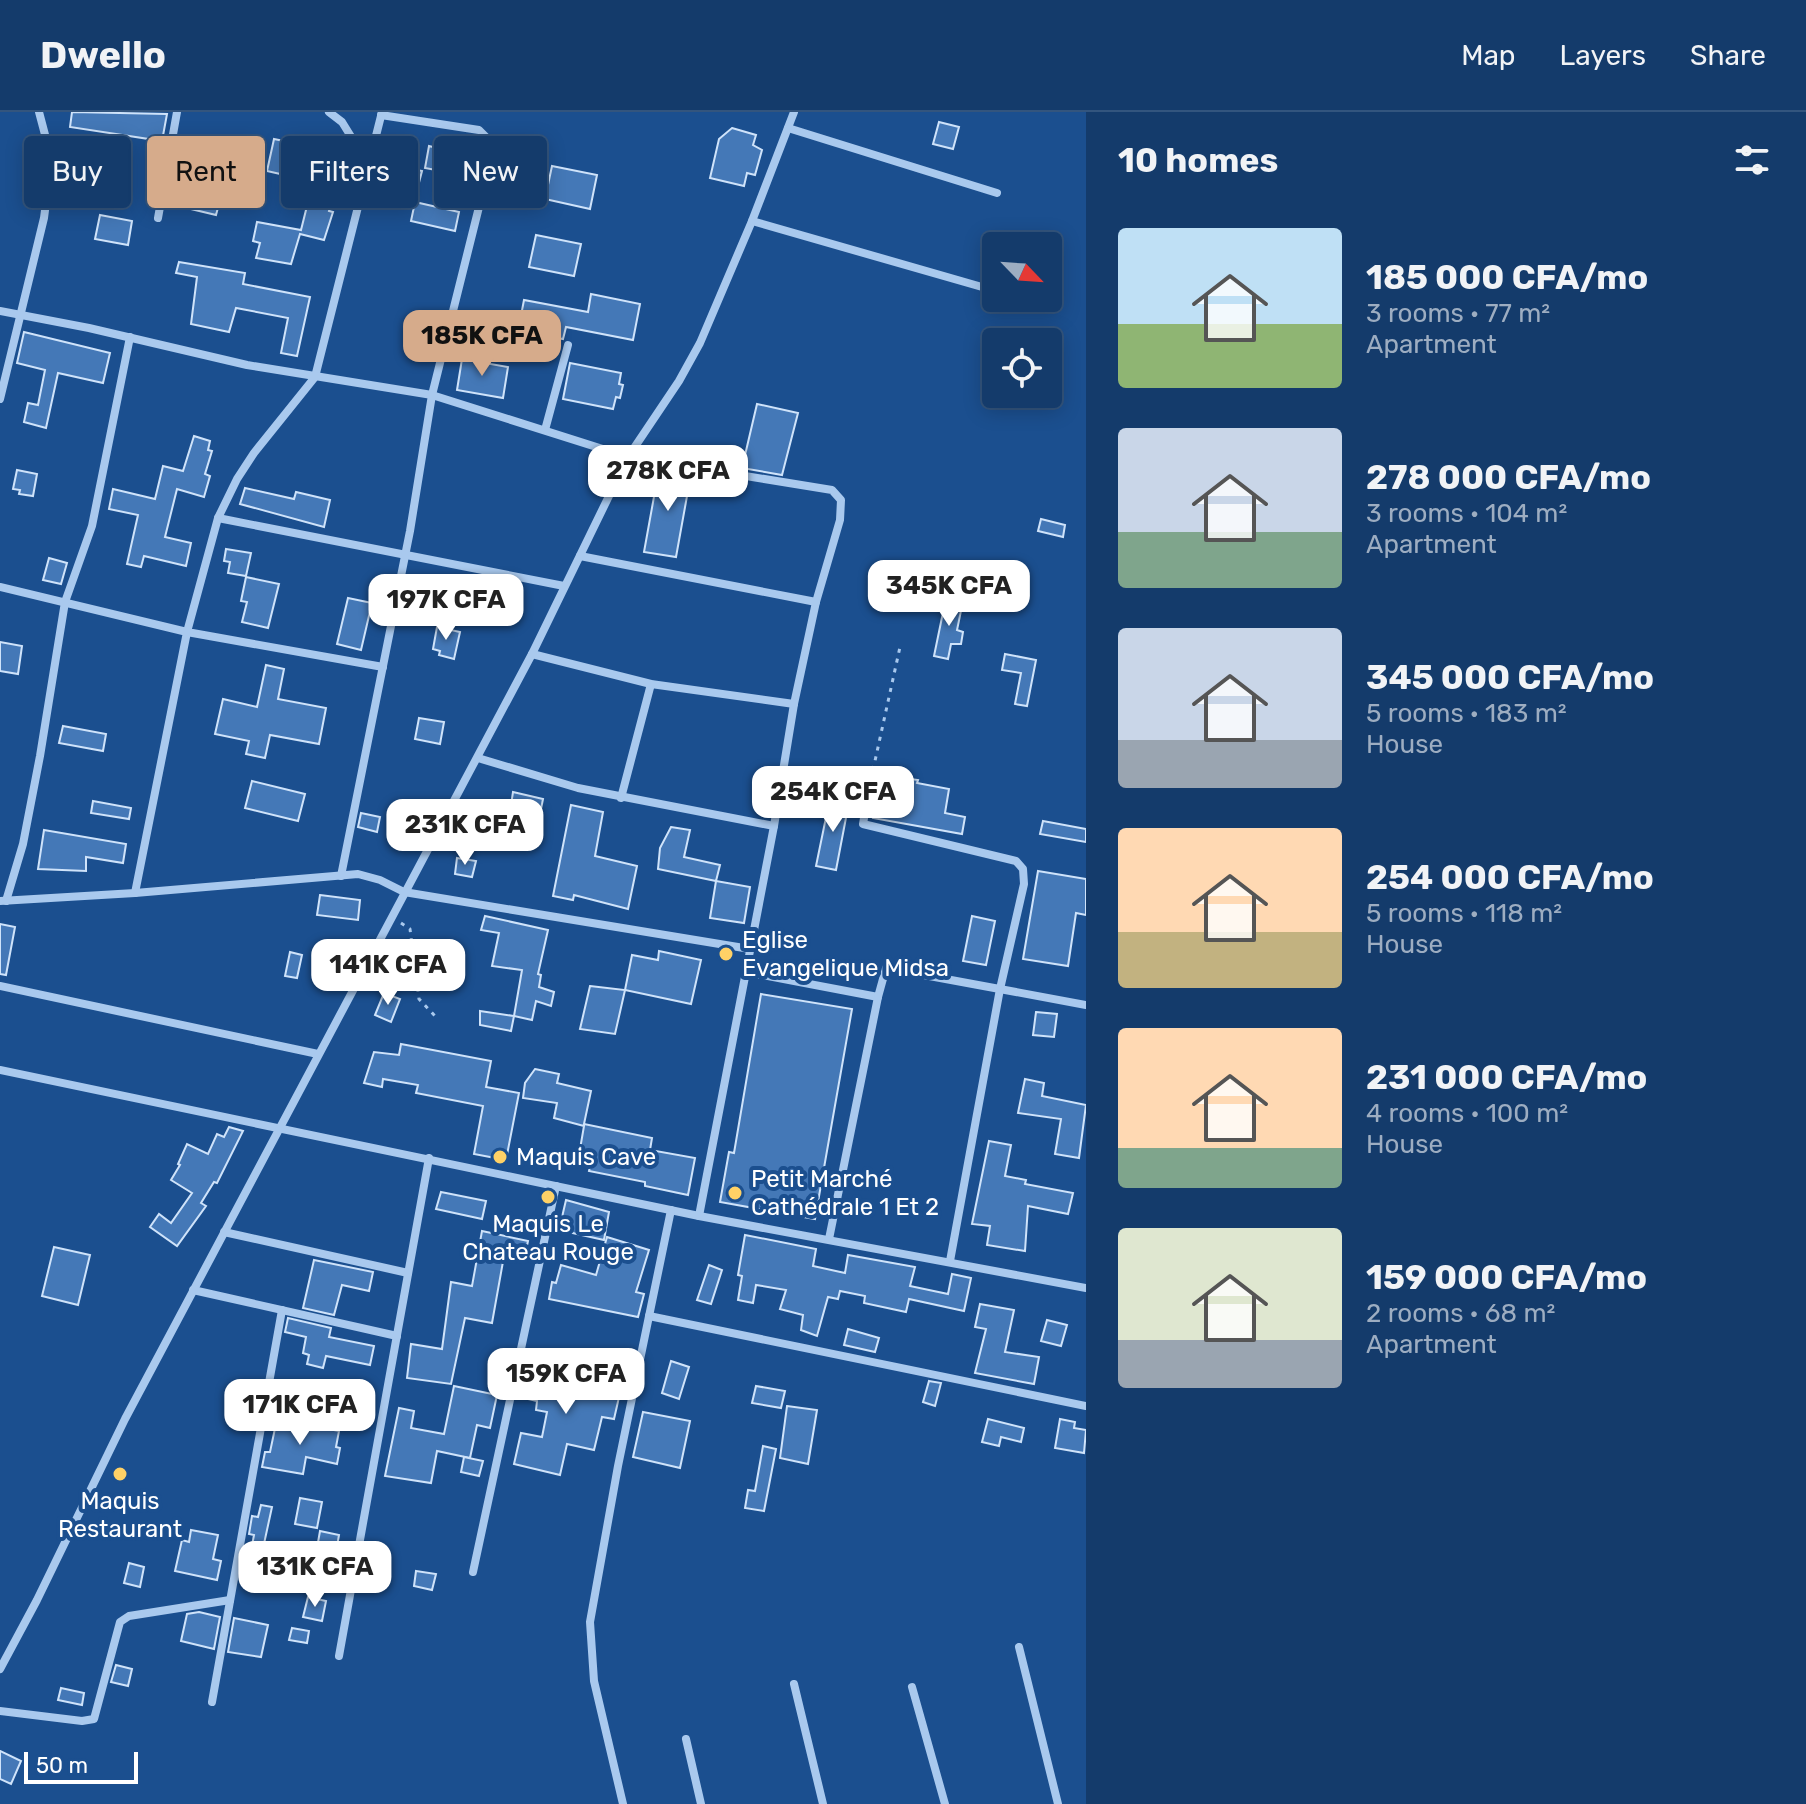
<!DOCTYPE html>
<meta charset="utf-8">
<style>
body{margin:0;font-family:Rubik,sans-serif;background:#214673;color:#f1f3f6;height:100vh;display:flex;flex-direction:column;font-size:30px;white-space:nowrap}
*{box-sizing:border-box;margin:0}
p{font-size:26px;color:#9dadc1}
.icon{flex:none;width:44px;height:44px;fill:none;stroke:currentColor;stroke-width:2;stroke-linecap:round;stroke-linejoin:round}
.map{position:relative;flex:1;overflow:hidden}
.side{display:flex;flex-direction:column;background:#143b6b;width:720px}
.side>*{flex:none}
.banner{position:absolute;left:24px;top:24px;width:760px;height:72px;display:flex;gap:16px}
.needle{width:52px;rotate:115deg}
.tools{position:absolute;left:982px;top:120px;display:grid;gap:16px}
.tools a{display:grid;place-items:center;width:80px;height:80px;border-radius:8px;background:#143b6b;box-shadow:0 4px 20px #0003,0 0 0 2px #33557e;font-size:40px}
.scale{position:absolute;left:24px;bottom:20px;width:114px;box-sizing:border-box;padding-left:8px;border:4px solid #fff;border-top:0;font-size:22px;line-height:28px;white-space:nowrap;color:#fff;-webkit-text-stroke:6px #1b4f8f;paint-order:stroke}
.price{position:absolute;translate:-50% -68px;padding:0 18px;border-radius:16px;background:#fff;color:#222;font-size:26px;line-height:52px;filter:drop-shadow(0 2px 4px #0008)}
.price::after{content:'';position:absolute;left:50%;top:48px;width:24px;height:18px;margin-left:-12px;background:inherit;clip-path:polygon(0 0,100% 0,50% 100%)}
.price.on{background:#d6ab8b;color:#111}
ul{padding:0;list-style:none}
li{display:flex;align-items:center;gap:24px;height:200px;padding:0 32px}
li span{display:grid;place-items:center;flex:none;width:224px;height:160px;border-radius:8px;color:#555}
li>.icon{margin-inline-start:auto}
span .icon{width:96px;height:96px;fill:#fffc;stroke-width:1}
li b{font-size:34px}
h2{display:flex;justify-content:space-between;align-items:center;height:96px;padding:0 32px;font-size:34px}
.pill{padding:0 28px;border-radius:8px;background:#143b6b;box-shadow:0 4px 20px #0003,0 0 0 2px #33557e;font-size:28px;line-height:72px}
.pill.on{background:#d6ab8b;color:#111}
header{display:flex;align-items:center;gap:48px;box-sizing:border-box;height:112px;padding:0 40px;background:#143b6b;border-bottom:2px solid #33557e}
header strong{font-size:38px}
nav{display:flex;gap:44px;margin-inline-start:auto;font-size:28px}
main{display:flex;flex:1;min-height:0}
.map>svg:first-child{display:block}
.building{fill:#4478b7;stroke:#cfe3fa;stroke-width:2}
.lines{fill:none;stroke-linecap:round;stroke-linejoin:round}
.path{stroke:#a9c9ee;stroke-width:3;stroke-dasharray:4 6;stroke-linecap:butt}
.street{stroke:#a9c9ee;stroke-width:8}
.poi-dot{fill:#ffd166;stroke:#1b4f8f;stroke-width:3}
.labels{text-anchor:middle;stroke-width:8;stroke-linejoin:round;paint-order:stroke}
.poi-label{font-size:24px;fill:#fff;stroke:#1b4f8f;text-anchor:start}
</style>
<header>
<strong>Dwello</strong>
<nav><a>Map</a><a>Layers</a><a>Share</a></nav>
</header>
<main>
<div class="map">
<svg width="1086" height="1692" viewBox="0 0 1086 1692">
<rect width="100%" height="100%" fill="#1b4f8f"/>
<g class="building">
<polygon points="72,0 167,2 162,29 70,15"/>
<polygon points="939,10 959,15 953,37 933,32"/>
<polygon points="732,16 756,23 753,33 762,38 755,63 747,61 744,74 710,66 719,27"/>
<polygon points="274,27 319,36 311,69 267,59"/>
<polygon points="440,27 474,37 468,64 425,56 429,34 437,36"/>
<polygon points="378,50 422,59 414,90 371,81"/>
<polygon points="64,53 98,60 91,91 58,83"/>
<polygon points="552,54 597,63 590,97 545,87"/>
<polygon points="181,62 224,73 216,103 174,93"/>
<polygon points="309,86 331,91 329,99 333,100 324,128 300,122 291,152 256,146 260,131 253,129 257,110 301,118"/>
<polygon points="415,90 459,100 455,119 411,109"/>
<polygon points="100,103 132,109 128,133 95,127"/>
<polygon points="536,123 581,132 574,164 529,155"/>
<polygon points="179,150 245,161 243,172 310,185 297,244 281,241 288,206 236,196 229,220 191,212 197,165 176,161"/>
<polygon points="591,182 640,192 633,228 566,215 563,227 518,219 524,188 588,200"/>
<polygon points="24,220 110,241 103,271 58,261 46,316 24,310 28,291 38,293 45,258 17,251"/>
<polygon points="462,247 508,255 503,286 457,278"/>
<polygon points="570,251 621,261 619,272 623,273 620,286 616,285 613,297 563,287"/>
<polygon points="757,292 798,301 782,363 742,356"/>
<polygon points="194,324 210,329 208,338 212,339 205,362 210,364 204,385 177,377 165,425 191,431 186,454 144,444 141,455 127,452 138,403 109,397 113,377 155,387 163,354 183,359"/>
<polygon points="659,357 691,362 676,445 644,440"/>
<polygon points="17,358 37,362 33,384 19,382 20,378 13,377"/>
<polygon points="245,376 294,387 296,380 330,388 324,415 240,392"/>
<polygon points="1041,407 1065,413 1063,425 1038,419"/>
<polygon points="226,437 251,441 246,464 228,461 230,450 224,449"/>
<polygon points="49,446 67,451 61,472 43,468"/>
<polygon points="246,465 279,472 268,516 242,510 247,490 241,489"/>
<polygon points="348,486 372,491 361,538 337,532"/>
<polygon points="946,486 963,489 957,518 963,520 961,532 951,532 948,547 934,544"/>
<polygon points="437,515 460,520 454,547 439,543 440,539 433,537"/>
<polygon points="0,530 22,534 18,562 0,559"/>
<polygon points="1005,542 1036,548 1027,594 1015,592 1021,561 1002,558"/>
<polygon points="266,553 284,557 278,587 326,596 319,632 270,623 265,646 246,642 249,629 215,622 223,587 257,595"/>
<polygon points="419,606 444,610 440,632 415,627"/>
<polygon points="63,614 106,622 103,639 59,631"/>
<polygon points="883,663 918,668 917,671 949,677 945,701 965,705 962,722 873,706"/>
<polygon points="252,669 305,682 298,709 245,696"/>
<polygon points="513,680 543,687 534,732 515,730 521,695 511,693"/>
<polygon points="830,686 849,690 836,758 816,754"/>
<polygon points="93,689 131,696 129,707 91,701"/>
<polygon points="571,693 603,700 595,744 637,754 628,797 574,783 573,788 553,784"/>
<polygon points="361,701 380,705 377,720 358,715"/>
<polygon points="1043,709 1086,717 1086,730 1040,722"/>
<polygon points="671,715 690,718 684,745 720,753 716,769 658,757 660,736"/>
<polygon points="44,718 126,732 123,751 86,745 86,759 38,757"/>
<polygon points="457,746 476,749 472,765 455,762"/>
<polygon points="1038,759 1086,767 1086,803 1076,801 1068,854 1023,847"/>
<polygon points="716,769 750,775 744,811 710,806"/>
<polygon points="320,783 360,788 358,808 317,803"/>
<polygon points="485,804 548,818 538,862 541,863 539,875 554,880 551,894 536,889 532,908 514,904 522,858 492,854 499,821 481,818"/>
<polygon points="972,804 995,809 986,853 963,849"/>
<polygon points="0,812 15,815 6,863 0,862"/>
<polygon points="659,839 701,848 691,892 625,878 632,843 658,848"/>
<polygon points="290,840 302,843 297,866 285,864"/>
<polygon points="590,874 625,878 615,922 580,917"/>
<polygon points="384,881 400,887 391,910 375,903"/>
<polygon points="761,882 852,897 815,1107 720,1090 729,1040 734,1041"/>
<polygon points="480,899 514,904 511,919 480,913"/>
<polygon points="1036,900 1057,902 1054,925 1033,923"/>
<polygon points="401,932 491,949 486,975 519,981 506,1048 474,1042 483,994 416,981 418,973 383,967 382,975 364,971 374,940 399,943"/>
<polygon points="535,957 559,962 557,971 591,979 584,1012 652,1026 650,1038 695,1046 688,1083 645,1074 645,1070 589,1059 592,1046 579,1043 584,1014 554,1006 557,991 523,986 525,971"/>
<polygon points="1025,967 1044,971 1042,984 1086,993 1079,1046 1055,1042 1061,1007 1018,1001"/>
<polygon points="229,1015 243,1019 217,1071 214,1070 201,1091 206,1094 177,1134 150,1115 159,1102 171,1111 192,1081 171,1068 180,1053 178,1052 187,1032 208,1042 217,1022 224,1025"/>
<polygon points="989,1029 1011,1033 1005,1064 1026,1068 1025,1072 1073,1081 1068,1102 1028,1094 1025,1139 987,1133 990,1114 972,1112"/>
<polygon points="441,1080 486,1089 482,1107 436,1097"/>
<polygon points="566,1088 609,1100 604,1128 559,1118"/>
<polygon points="482,1119 528,1129 524,1147 504,1144 492,1211 465,1206 451,1272 407,1266 411,1232 442,1237 451,1170 472,1174"/>
<polygon points="745,1123 816,1137 813,1154 845,1161 848,1143 915,1155 910,1174 948,1182 952,1162 971,1166 964,1199 909,1187 906,1200 864,1191 865,1184 840,1179 838,1187 828,1185 817,1224 801,1218 803,1203 780,1197 786,1178 756,1173 753,1191 738,1188 742,1164 738,1163"/>
<polygon points="607,1125 649,1138 636,1180 644,1182 638,1205 549,1187 552,1170 556,1171 561,1153 596,1163"/>
<polygon points="54,1135 90,1143 78,1193 42,1184"/>
<polygon points="314,1148 373,1160 369,1179 342,1173 334,1203 303,1196"/>
<polygon points="709,1153 722,1158 711,1192 697,1188"/>
<polygon points="980,1192 1014,1198 1005,1240 1039,1245 1034,1272 975,1261 986,1217 975,1215"/>
<polygon points="288,1206 331,1216 329,1225 374,1234 370,1253 326,1244 323,1256 307,1252 309,1243 303,1241 306,1225 285,1220"/>
<polygon points="1047,1208 1067,1213 1061,1234 1041,1229"/>
<polygon points="848,1217 879,1226 875,1240 844,1233"/>
<polygon points="671,1249 689,1255 679,1287 662,1281"/>
<polygon points="535,1253 622,1272 614,1307 602,1305 594,1338 567,1332 560,1363 514,1352 521,1321 542,1325 547,1300 536,1298 537,1289 528,1287"/>
<polygon points="929,1269 941,1271 935,1294 923,1290"/>
<polygon points="276,1270 319,1279 315,1292 274,1283"/>
<polygon points="454,1274 497,1283 490,1316 477,1313 470,1346 437,1339 431,1371 385,1364 399,1296 414,1299 411,1316 444,1322"/>
<polygon points="756,1274 785,1279 781,1296 752,1291"/>
<polygon points="787,1294 817,1298 808,1352 780,1346"/>
<polygon points="643,1300 690,1309 680,1356 633,1345"/>
<polygon points="277,1307 339,1319 336,1335 340,1336 337,1352 306,1345 303,1362 262,1355 265,1340 270,1340"/>
<polygon points="988,1307 1024,1316 1021,1330 1001,1325 999,1334 982,1330"/>
<polygon points="1060,1307 1075,1310 1074,1316 1086,1318 1084,1341 1055,1336"/>
<polygon points="763,1334 776,1337 764,1399 745,1396 748,1378 755,1379"/>
<polygon points="464,1345 483,1349 479,1364 461,1360"/>
<polygon points="300,1386 322,1390 317,1416 295,1412"/>
<polygon points="261,1393 272,1395 262,1441 251,1439 254,1423 249,1422 252,1404 258,1405"/>
<polygon points="191,1418 218,1423 213,1447 221,1449 217,1468 175,1459 182,1428 189,1430"/>
<polygon points="320,1419 339,1423 336,1440 317,1436"/>
<polygon points="129,1451 144,1455 140,1475 124,1471"/>
<polygon points="416,1459 436,1462 432,1478 414,1474"/>
<polygon points="308,1485 326,1489 322,1509 303,1505"/>
<polygon points="199,1500 220,1505 214,1537 181,1529 187,1502"/>
<polygon points="234,1506 268,1513 261,1545 228,1540"/>
<polygon points="292,1516 309,1519 307,1531 289,1528"/>
<polygon points="116,1553 132,1557 128,1574 111,1570"/>
<polygon points="61,1576 84,1581 82,1593 58,1588"/>
<polygon points="0,1639 21,1649 11,1672 0,1667"/>
</g>
<g class="lines">
<g class="path">
<polyline points="873,658 900,535"/>
<polyline points="401,811 410,817 419,887 436,905"/>
</g>
<g class="street">
<polyline points="329,0 342,10 368,52"/>
<polyline points="382,0 315,265 254,341 237,367 218,406 187,520 383,555"/>
<polyline points="788,16 997,81"/>
<polyline points="158,106 177,0"/>
<polyline points="752,109 996,179"/>
<polyline points="0,199 89,216 247,253 432,283 628,345 832,378 841,388 840,408 816,490 794,592 774,714 699,1104"/>
<polyline points="0,287 44,106 49,67 48,34 39,0"/>
<polyline points="545,318 568,233"/>
<polyline points="218,406 564,474"/>
<polyline points="580,444 816,490"/>
<polyline points="0,475 187,520 135,781"/>
<polyline points="532,542 651,572 794,592"/>
<polyline points="478,646 578,676 774,714"/>
<polyline points="781,676 805,671 870,670 863,712 1016,749 1023,757 1024,772 1000,877 950,1149"/>
<polyline points="621,686 651,572"/>
<polyline points="341,764 410,419 432,283 493,39 489,28 479,18 381,3"/>
<polyline points="0,789 135,781 358,762 380,768 404,780 750,837"/>
<polyline points="6,789 23,732 40,644 65,490 92,414 130,225"/>
<polyline points="746,860 878,885"/>
<polyline points="0,874 318,942"/>
<polyline points="0,958 699,1104 1086,1176"/>
<polyline points="224,1120 408,1161"/>
<polyline points="829,1127 878,885 886,856 1086,893"/>
<polyline points="193,1178 397,1224"/>
<polyline points="649,1204 1086,1294"/>
<polyline points="473,1460 556,1074"/>
<polyline points="1019,1535 1058,1692"/>
<polyline points="339,1544 429,1046"/>
<polyline points="0,1557 37,1488 125,1307 532,542 628,345 679,269 700,231 752,109 794,0"/>
<polyline points="794,1572 823,1692"/>
<polyline points="912,1575 945,1692"/>
<polyline points="212,1590 282,1198"/>
<polyline points="0,1599 82,1609 94,1607 120,1510 129,1504 230,1488"/>
<polyline points="686,1627 701,1692"/>
<polyline points="623,1692 594,1569 590,1510 618,1354 671,1098"/>
</g>
</g>
<g class="poi-dot">
<circle cx="726" cy="842" r="8"/>
<circle cx="500" cy="1045" r="8"/>
<circle cx="735" cy="1081" r="8"/>
<circle cx="548" cy="1085" r="8"/>
<circle cx="120" cy="1362" r="8"/>
</g>
<g class="labels">
<g class="poi-label">
<text x="742" y="836">Eglise<tspan x="742" dy="28">Evangelique Midsa</tspan></text>
<text x="516" y="1053">Maquis Cave</text>
<text x="751" y="1075">Petit Marché<tspan x="751" dy="28">Cathédrale 1 Et 2</tspan></text>
<text x="548" y="1120" text-anchor="middle">Maquis Le<tspan x="548" dy="28">Chateau Rouge</tspan></text>
<text x="120" y="1397" text-anchor="middle">Maquis<tspan x="120" dy="28">Restaurant</tspan></text>
</g>
</g>
</svg>
<div class="tools">
<a><svg class="needle" viewBox="-14 -14 28 28"><path d="M0-13l5 13h-10z" fill="#e53935"/><path d="M0 13l5-13h-10z" fill="#9dadc1"/></svg></a>
<a><svg class="icon" aria-label="locate" viewBox="0 0 24 24"><circle cx="12" cy="12" r="6"/><path d="M12 2v4M12 18v4M2 12h4M18 12h4"/></svg></a>
</div>
<div class="scale">50 m</div>
<b class="price on" style="left:482px;top:266px">185K CFA</b>
<b class="price" style="left:668px;top:401px">278K CFA</b>
<b class="price" style="left:949px;top:516px">345K CFA</b>
<b class="price" style="left:446px;top:530px">197K CFA</b>
<b class="price" style="left:833px;top:722px">254K CFA</b>
<b class="price" style="left:465px;top:755px">231K CFA</b>
<b class="price" style="left:388px;top:895px">141K CFA</b>
<b class="price" style="left:566px;top:1304px">159K CFA</b>
<b class="price" style="left:300px;top:1335px">171K CFA</b>
<b class="price" style="left:315px;top:1497px">131K CFA</b>
<div class="banner">
<a class="pill">Buy</a>
<a class="pill on">Rent</a>
<a class="pill">Filters</a>
<a class="pill">New</a>
</div>
</div>
<section class="side">
<h2>10 homes<svg class="icon" aria-label="filters" viewBox="0 0 24 24"><path d="M4 7h16M4 17h16"/><circle cx="9" cy="7" r="2"/><circle cx="15" cy="17" r="2"/></svg></h2>
<ul>
<li><span style="background:linear-gradient(#bfe0f5 60%,#8fb573 0)"><svg class="icon" aria-label="home" viewBox="0 0 24 24"><path d="M3 11l9-7 9 7M6 9v11h12V9"/></svg></span><div><b>185 000 CFA/mo</b><p>3 rooms · 77 m²</p><p>Apartment</p></div></li>
<li><span style="background:linear-gradient(#c9d6e8 65%,#7fa58c 0)"><svg class="icon" aria-label="home" viewBox="0 0 24 24"><path d="M3 11l9-7 9 7M6 9v11h12V9"/></svg></span><div><b>278 000 CFA/mo</b><p>3 rooms · 104 m²</p><p>Apartment</p></div></li>
<li><span style="background:linear-gradient(#c9d6e8 70%,#9aa5b1 0)"><svg class="icon" aria-label="home" viewBox="0 0 24 24"><path d="M3 11l9-7 9 7M6 9v11h12V9"/></svg></span><div><b>345 000 CFA/mo</b><p>5 rooms · 183 m²</p><p>House</p></div></li>
<li><span style="background:linear-gradient(#ffd9b3 65%,#c2b280 0)"><svg class="icon" aria-label="home" viewBox="0 0 24 24"><path d="M3 11l9-7 9 7M6 9v11h12V9"/></svg></span><div><b>254 000 CFA/mo</b><p>5 rooms · 118 m²</p><p>House</p></div></li>
<li><span style="background:linear-gradient(#ffd9b3 75%,#7fa58c 0)"><svg class="icon" aria-label="home" viewBox="0 0 24 24"><path d="M3 11l9-7 9 7M6 9v11h12V9"/></svg></span><div><b>231 000 CFA/mo</b><p>4 rooms · 100 m²</p><p>House</p></div></li>
<li><span style="background:linear-gradient(#dfe7d0 70%,#9aa5b1 0)"><svg class="icon" aria-label="home" viewBox="0 0 24 24"><path d="M3 11l9-7 9 7M6 9v11h12V9"/></svg></span><div><b>159 000 CFA/mo</b><p>2 rooms · 68 m²</p><p>Apartment</p></div></li>
</ul>
</section>
</main>
